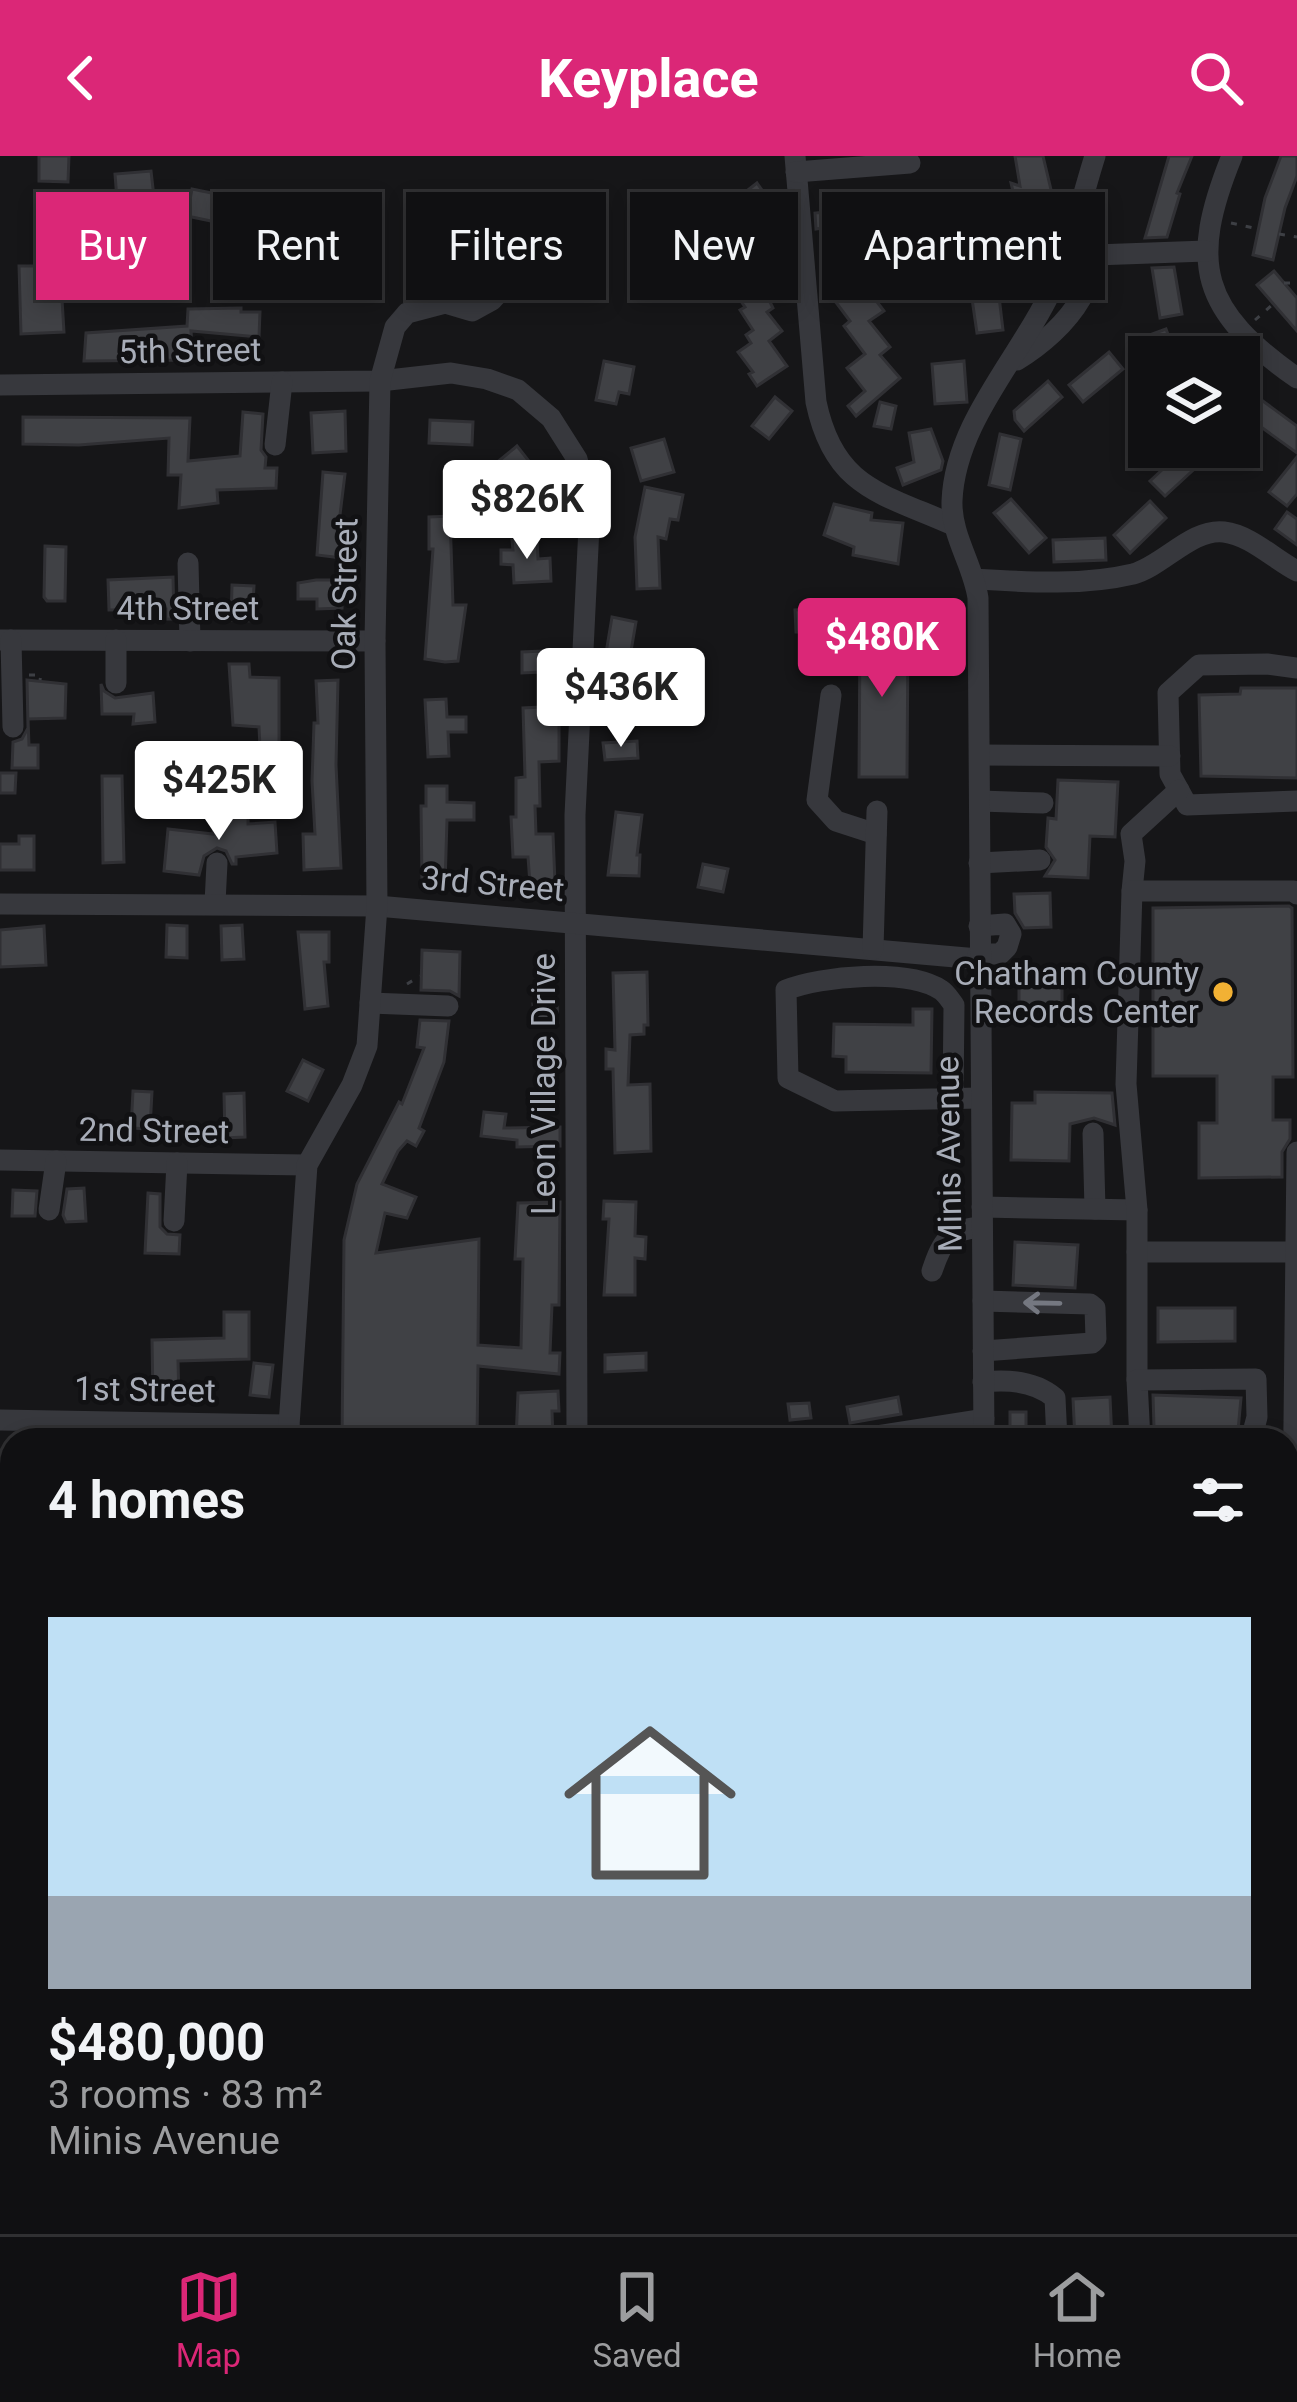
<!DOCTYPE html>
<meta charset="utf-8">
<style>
body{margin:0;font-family:Roboto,sans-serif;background:#19191b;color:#f1f3f6;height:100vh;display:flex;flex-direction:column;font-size:45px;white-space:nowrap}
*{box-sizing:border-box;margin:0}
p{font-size:39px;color:#9c9d9f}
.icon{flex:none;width:66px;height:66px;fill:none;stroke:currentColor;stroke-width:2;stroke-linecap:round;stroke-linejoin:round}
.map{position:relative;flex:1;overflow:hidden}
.panel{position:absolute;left:0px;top:1272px;width:1299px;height:807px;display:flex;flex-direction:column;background:#101012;border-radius:36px 36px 0 0;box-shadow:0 6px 18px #0003,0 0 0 3px #303032}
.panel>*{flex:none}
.guide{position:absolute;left:36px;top:36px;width:1227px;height:108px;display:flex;gap:24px}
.tools{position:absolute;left:1128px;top:180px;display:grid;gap:24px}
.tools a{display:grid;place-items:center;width:132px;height:132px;border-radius:0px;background:#101012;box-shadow:0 6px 18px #0003,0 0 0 3px #303032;font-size:60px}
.price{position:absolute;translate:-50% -102px;padding:0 27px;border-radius:12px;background:#fff;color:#222;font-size:39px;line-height:78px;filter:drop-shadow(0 3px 6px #0008)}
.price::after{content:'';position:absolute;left:50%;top:72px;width:36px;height:27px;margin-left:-18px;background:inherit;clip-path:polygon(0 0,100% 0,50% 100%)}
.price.selected{background:#db2777;color:#fff}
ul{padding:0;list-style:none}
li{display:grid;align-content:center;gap:24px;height:636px;padding:0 48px}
li span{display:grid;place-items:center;height:372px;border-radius:0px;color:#555}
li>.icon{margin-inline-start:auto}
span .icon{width:216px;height:216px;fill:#fffc;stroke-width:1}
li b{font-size:51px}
h2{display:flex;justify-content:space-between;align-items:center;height:144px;padding:0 48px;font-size:51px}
.tag{padding:0 42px;border-radius:0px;background:#101012;box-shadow:0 6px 18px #0003,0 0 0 3px #303032;font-size:42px;line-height:108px}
.tag.selected{background:#db2777;color:#fff}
header{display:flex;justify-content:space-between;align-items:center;height:156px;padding:0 48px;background:#db2777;color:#fff;font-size:54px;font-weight:700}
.menu{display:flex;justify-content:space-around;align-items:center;height:168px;border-top:3px solid #303032;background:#101012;font-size:33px;color:#9c9d9f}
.menu a{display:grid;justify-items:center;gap:6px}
.menu .selected{color:#db2777}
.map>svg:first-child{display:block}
.building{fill:#404145;stroke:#303034;stroke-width:3}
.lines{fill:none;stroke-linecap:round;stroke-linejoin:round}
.path{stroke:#3d3f44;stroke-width:3;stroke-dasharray:6 9;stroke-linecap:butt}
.minor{stroke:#37383d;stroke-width:21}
.highway{stroke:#63666e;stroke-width:33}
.oneway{stroke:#757881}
.poi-dot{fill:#f2b134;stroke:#111113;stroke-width:4.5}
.labels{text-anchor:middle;stroke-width:9;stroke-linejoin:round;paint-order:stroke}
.street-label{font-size:33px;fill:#a8adb8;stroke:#111113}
.poi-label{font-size:33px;fill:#a8adb8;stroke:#111113;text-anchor:end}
</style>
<header><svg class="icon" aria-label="back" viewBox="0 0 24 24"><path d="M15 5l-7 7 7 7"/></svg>Keyplace<svg class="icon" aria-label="search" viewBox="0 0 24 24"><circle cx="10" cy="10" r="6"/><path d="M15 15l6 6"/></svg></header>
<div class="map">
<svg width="1297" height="2078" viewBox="0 0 1297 2078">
<rect width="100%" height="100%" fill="#161618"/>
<g class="building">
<polygon points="39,0 69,0 68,26 39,25"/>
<polygon points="1015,0 1043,0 1052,38 1045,40 1049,69 1022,73 1011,27 1020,30"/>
<polygon points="1169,0 1192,0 1177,37 1180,38 1167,81 1145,82"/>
<polygon points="1281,0 1297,0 1297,20 1285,52 1273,104 1253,99 1265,42"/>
<polygon points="151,15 154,41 117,44 115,18"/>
<polygon points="757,27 767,41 754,50 769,72 762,76 766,81 761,84 775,104 765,117 779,140 770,146 773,152 767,156 782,175 769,185 787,210 757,230 749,218 753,216 738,196 751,187 746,179 753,174 740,154 745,151 726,124 743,112 727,88 741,79 722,54"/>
<polygon points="192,33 241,43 235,70 187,60"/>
<polygon points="854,37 863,55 851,61 869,87 858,100 874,121 864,129 884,155 869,165 890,191 880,199 900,222 856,260 848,250 865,235 847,212 865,198 844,170 850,165 832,141 846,131 828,104 848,91 836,70 816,73 815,57 826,56"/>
<polygon points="19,110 36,110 36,144 62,143 64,176 21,178"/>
<polygon points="1174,111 1182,158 1160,162 1152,112"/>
<polygon points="1274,115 1297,142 1297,175 1257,129"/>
<polygon points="998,132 1003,174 977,177 971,136"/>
<polygon points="241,152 241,156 260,156 259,181 191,175 193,204 84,205 86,177 187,170 188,153"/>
<polygon points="1166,173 1173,192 1135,206 1128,187"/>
<polygon points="1109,196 1123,213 1083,246 1069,229"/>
<polygon points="604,205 634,211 629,238 619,236 616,248 596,244"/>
<polygon points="964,205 967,246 935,248 932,208"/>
<polygon points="1048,225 1062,241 1024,275 1015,264 1014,255"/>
<polygon points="1256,240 1297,270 1297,297 1243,258"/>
<polygon points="775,241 792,255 769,283 752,270"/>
<polygon points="880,246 896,250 891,273 874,270"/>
<polygon points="345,255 346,295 313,297 311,257"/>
<polygon points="243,256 263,258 261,294 266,301 265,312 277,312 276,332 217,334 218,347 179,352 181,319 168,319 169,282 79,289 23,288 23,261 190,262 188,305 240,300"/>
<polygon points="430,264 473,266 472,289 429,287"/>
<polygon points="931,273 943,305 941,314 903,329 897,312 914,306 909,277"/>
<polygon points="1000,278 1021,283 1010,334 989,329"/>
<polygon points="664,283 674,316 641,325 631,292"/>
<polygon points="517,290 543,323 522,341 495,308"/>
<polygon points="1187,291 1203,305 1165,340 1150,325"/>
<polygon points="1297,301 1297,338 1287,350 1269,336"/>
<polygon points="323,316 345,318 339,367 345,367 342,402 317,399"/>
<polygon points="645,331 683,339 678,364 670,363 666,383 658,381 660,432 637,433 635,381"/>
<polygon points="1011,343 1046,382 1029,397 994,357"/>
<polygon points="1150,345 1166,362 1130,397 1114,379"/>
<polygon points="834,348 872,357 871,364 903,367 898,408 853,399 854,391 824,379"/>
<polygon points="1287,356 1297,363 1297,389 1275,373"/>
<polygon points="450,360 453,449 466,449 458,505 445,506 425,503 433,393 429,393 429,361"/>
<polygon points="1105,382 1106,404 1054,406 1053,384"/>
<polygon points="537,383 538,403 550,402 551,425 514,427 513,409 501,408 501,394 513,394 512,384"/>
<polygon points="45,390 66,391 65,445 47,445 44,441"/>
<polygon points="173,421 174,463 166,463 166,453 109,454 108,424"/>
<polygon points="316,424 342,424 342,452 317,453 317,443 298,443 298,427"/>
<polygon points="232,429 254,430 252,465 231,464"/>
<polygon points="813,453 814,476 796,476 795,454"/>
<polygon points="884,456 886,481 908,481 907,621 859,621 860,476 856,476 855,459"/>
<polygon points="612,461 636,466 630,501 606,497"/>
<polygon points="564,494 565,515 522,517 522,496"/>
<polygon points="229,508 249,508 250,521 279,522 279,614 261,614 259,571 233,569"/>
<polygon points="27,524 66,528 65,562 28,563 29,589 38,589 38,612 12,612 13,586 22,583 28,572"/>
<polygon points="338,524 336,609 341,712 304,714 303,678 315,678 312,625 314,567 318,567 316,525"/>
<polygon points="101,528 104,535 115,542 153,537 155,566 133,568 134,558 102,558"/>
<polygon points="1241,532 1297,532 1297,622 1201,620 1199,539 1240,538"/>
<polygon points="446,543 447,561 466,561 466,576 448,576 449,600 428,601 425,544"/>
<polygon points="559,550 559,605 539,606 540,650 535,650 536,678 553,678 555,727 530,728 528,701 513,701 511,661 516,661 516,622 525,621 523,552"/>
<polygon points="637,585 638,602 605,604 603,587"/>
<polygon points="0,617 16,617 15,637 0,637"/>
<polygon points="102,620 122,620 124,706 103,707"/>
<polygon points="166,621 205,624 205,642 165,641"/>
<polygon points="1058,624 1118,626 1115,681 1090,680 1088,722 1045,720 1055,704 1046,691 1048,662 1056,663"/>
<polygon points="426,630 447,630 447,646 474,647 474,664 447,664 445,729 422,728 421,650 426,650"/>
<polygon points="616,656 642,659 637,699 640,699 639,720 608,719"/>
<polygon points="214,660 248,660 248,668 275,666 277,697 236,701 236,708 232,708 226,695 217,692 204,700 199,719 164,715 168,673 213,678"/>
<polygon points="19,680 34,680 34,714 0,714 0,688 19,688"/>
<polygon points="703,708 728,713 723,736 698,731"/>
<polygon points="1050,737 1051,771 1024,772 1015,757 1014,738"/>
<polygon points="1289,750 1292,752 1293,921 1273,921 1273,964 1290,964 1290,983 1282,996 1282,1021 1199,1022 1199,967 1217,967 1217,920 1153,920 1153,752"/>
<polygon points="167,769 187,770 187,802 166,801"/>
<polygon points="242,769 244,803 222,804 221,770"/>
<polygon points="44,770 46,809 0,811 0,774"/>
<polygon points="298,776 329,776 329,806 324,806 328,850 305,853"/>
<polygon points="422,794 460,796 459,840 450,835 421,834"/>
<polygon points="647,816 648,869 644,869 644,878 630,879 628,929 650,928 651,995 615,997 613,913 606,913 606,893 615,894 613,817"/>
<polygon points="1019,826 1062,826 1062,849 1019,850"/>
<polygon points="557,847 558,867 534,869 533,848"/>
<polygon points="913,853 932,853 931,917 846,916 846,901 833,900 834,868 913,869"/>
<polygon points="420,864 449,865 444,906 419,972 424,975 416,990 407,985 398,995 382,1028 416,1041 407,1062 385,1057 376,1097 479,1083 478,1189 521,1192 523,1103 515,1103 518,1047 560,1046 559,1149 552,1149 550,1197 560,1197 559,1218 478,1210 477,1284 342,1284 344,1084 357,1028 399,946 402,948 424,892 417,891"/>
<polygon points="303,904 323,914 308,945 287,935"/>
<polygon points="133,935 152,936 150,973 131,972"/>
<polygon points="1035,936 1112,937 1115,969 1094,962 1070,968 1069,1005 1011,1004 1012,947 1035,947"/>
<polygon points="244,937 245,981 225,982 224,938"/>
<polygon points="484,956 506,958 504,972 560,971 560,990 517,991 517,984 481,980"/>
<polygon points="84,1032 86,1065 66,1066 63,1059 67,1033"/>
<polygon points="13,1034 37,1035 35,1060 12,1060"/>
<polygon points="148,1037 160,1038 160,1071 167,1078 180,1079 179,1098 145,1097"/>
<polygon points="604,1045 636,1046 635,1080 646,1081 645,1103 635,1102 635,1139 604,1139 609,1063 603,1063"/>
<polygon points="1015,1086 1078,1089 1075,1132 1013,1129"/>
<polygon points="1158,1152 1235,1152 1235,1185 1158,1186"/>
<polygon points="224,1156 249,1156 249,1203 178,1205 179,1242 153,1243 152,1184 224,1182"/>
<polygon points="646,1197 646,1214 605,1216 605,1199"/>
<polygon points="254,1207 273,1209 269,1241 250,1239"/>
<polygon points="558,1235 559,1255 552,1255 553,1284 516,1284 518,1237"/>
<polygon points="1153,1239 1241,1242 1238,1275 1154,1272"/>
<polygon points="898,1241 901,1258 850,1267 847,1251"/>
<polygon points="1110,1241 1112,1284 1075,1284 1073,1243"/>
<polygon points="809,1247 811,1262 790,1264 788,1248"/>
<rect x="1010" y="1256" width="16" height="28"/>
</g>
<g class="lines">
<g class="path">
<polyline points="1231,67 1258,73"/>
<polyline points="1279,78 1297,81"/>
<polyline points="1284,127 1297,127"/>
<polyline points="1255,164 1273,148"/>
<polyline points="29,519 41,519 40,524"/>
<polyline points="407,828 420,820"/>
</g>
<g class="minor">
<path d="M795,0L816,246C834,332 881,337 953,369"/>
<path d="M1232,0C1188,108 1201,155 1297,222"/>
<polyline points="796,16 910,7"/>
<polyline points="1095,99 1206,95"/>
<path d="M1017,204C1065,175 1119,116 1080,59"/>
<polyline points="0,229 380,225 451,217 487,223 518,234 551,262 577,303 590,350 575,659 577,1284"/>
<polyline points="275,289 282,226"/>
<polyline points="188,407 190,485"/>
<path d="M975,423C1026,426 1083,430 1133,418C1163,410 1192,372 1224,376C1250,379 1274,403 1297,415"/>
<polyline points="0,484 375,485"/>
<polyline points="11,484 13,571"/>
<polyline points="1297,512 1267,508 1199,509 1168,537 1170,618 1187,649 1297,645"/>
<polyline points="116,527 116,484"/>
<polyline points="831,539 817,644 836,665 876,678"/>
<polyline points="980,599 1170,600"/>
<polyline points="980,645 1043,647"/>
<polyline points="979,707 1040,704"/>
<polyline points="1132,735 1135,705 1131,678 1179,634"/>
<polyline points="215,747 217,707"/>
<polyline points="0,748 377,750 978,803"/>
<polyline points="873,793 877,655"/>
<polyline points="978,798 1000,798 1007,791 1011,778 1005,768 979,770"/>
<polyline points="370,847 448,850"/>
<path d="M953,942L954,849C950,844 946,837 941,834C907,812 821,820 786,834L788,922L835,945L980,942"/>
<polyline points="1093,977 1095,1053"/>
<polyline points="0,1004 307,1009"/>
<polyline points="982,1051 1137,1054"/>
<polyline points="49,1054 56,1005"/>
<polyline points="174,1065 177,1007"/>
<polyline points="1137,1096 1295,1096"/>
<path d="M932,1115C942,1085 949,1073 982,1071"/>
<polyline points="983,1145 1090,1148 1095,1152 1096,1183 1092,1187 983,1195"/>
<polyline points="1137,1224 1137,1054 1126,928 1132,735 1294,735 1297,738"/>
<path d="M983,1226C1009,1223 1035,1225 1055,1242L1057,1284"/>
<polyline points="0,1264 289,1269"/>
<polyline points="288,1284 307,1009 352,929 367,890 377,750 375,485 380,225 395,171 407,157 445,147 472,155 492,144 511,123 509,85"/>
<polyline points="850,1284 984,1263"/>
<path d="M984,1284L978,442C973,408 951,380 952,345C955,268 1017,205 1049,139C1071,94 1080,47 1095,0"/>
<polyline points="1140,1284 1137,1224 1256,1223 1257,1261 1251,1284"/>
<polyline points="1293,1355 1297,996"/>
<polyline points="0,1398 12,1397"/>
<polyline points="1287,1439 1297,1437"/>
<polyline points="1287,1485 1297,1483"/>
<polyline points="0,1850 12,1849"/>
<polyline points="314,2067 314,2078"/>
<polyline points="474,2067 474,2078"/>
<polyline points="538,2067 539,2078"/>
<polyline points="679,2067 755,2076"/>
<polyline points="90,2078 91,2067"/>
<polyline points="429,2078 430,2067"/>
<polyline points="660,2078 662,2067"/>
<polyline points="904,2078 913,2067"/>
</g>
<g class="highway">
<polyline points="1287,1356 1297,1355"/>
<polyline points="1287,1382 1297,1379"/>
<polyline points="0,1575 12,1573"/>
<polyline points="0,1629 12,1626"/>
<polyline points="0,1653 12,1651"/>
</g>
</g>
<defs><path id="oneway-shaft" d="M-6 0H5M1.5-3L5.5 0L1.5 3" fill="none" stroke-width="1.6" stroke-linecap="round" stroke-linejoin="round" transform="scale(3)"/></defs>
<use class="oneway" href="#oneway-shaft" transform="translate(1042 1147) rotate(-179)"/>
<circle class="poi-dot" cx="1223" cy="836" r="12"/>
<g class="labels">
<g class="street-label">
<text transform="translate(190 194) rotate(-1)" y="12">5th Street</text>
<text transform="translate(344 438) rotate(-89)" y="12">Oak Street</text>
<text x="188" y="464">4th Street</text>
<text transform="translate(493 727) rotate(5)" y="12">3rd Street</text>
<text transform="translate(543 928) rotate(-90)" y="12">Leon Village Drive</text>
<text transform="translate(154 974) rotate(1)" y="12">2nd Street</text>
<text transform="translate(948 998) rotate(-91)" y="12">Minis Avenue</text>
<text transform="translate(145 1233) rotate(1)" y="12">1st Street</text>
</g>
<g class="poi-label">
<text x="1199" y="829">Chatham County<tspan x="1199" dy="38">Records Center</tspan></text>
</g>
</g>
</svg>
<div class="tools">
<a><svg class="icon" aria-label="layers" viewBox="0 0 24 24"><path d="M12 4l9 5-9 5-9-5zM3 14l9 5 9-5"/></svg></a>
</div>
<b class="price" style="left:527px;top:406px">$826K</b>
<b class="price selected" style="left:882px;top:544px">$480K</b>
<b class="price" style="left:621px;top:594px">$436K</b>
<b class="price" style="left:219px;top:687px">$425K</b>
<div class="guide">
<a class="tag selected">Buy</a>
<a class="tag">Rent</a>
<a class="tag">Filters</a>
<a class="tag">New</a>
<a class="tag">Apartment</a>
</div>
<section class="panel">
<h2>4 homes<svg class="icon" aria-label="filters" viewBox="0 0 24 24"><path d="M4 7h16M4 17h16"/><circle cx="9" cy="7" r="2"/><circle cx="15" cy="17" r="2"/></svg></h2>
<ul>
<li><span style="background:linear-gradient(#bfe0f5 75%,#9aa5b1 0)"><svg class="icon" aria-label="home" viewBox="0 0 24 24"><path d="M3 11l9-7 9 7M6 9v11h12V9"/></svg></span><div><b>$480,000</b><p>3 rooms · 83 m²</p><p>Minis Avenue</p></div></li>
</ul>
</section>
</div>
<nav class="menu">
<a class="selected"><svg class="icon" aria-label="map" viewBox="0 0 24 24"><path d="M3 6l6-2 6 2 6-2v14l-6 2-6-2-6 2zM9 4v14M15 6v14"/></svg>Map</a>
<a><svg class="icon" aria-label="saved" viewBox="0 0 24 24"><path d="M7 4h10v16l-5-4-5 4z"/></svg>Saved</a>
<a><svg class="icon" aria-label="home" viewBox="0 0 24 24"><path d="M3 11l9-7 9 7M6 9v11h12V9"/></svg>Home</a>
</nav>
